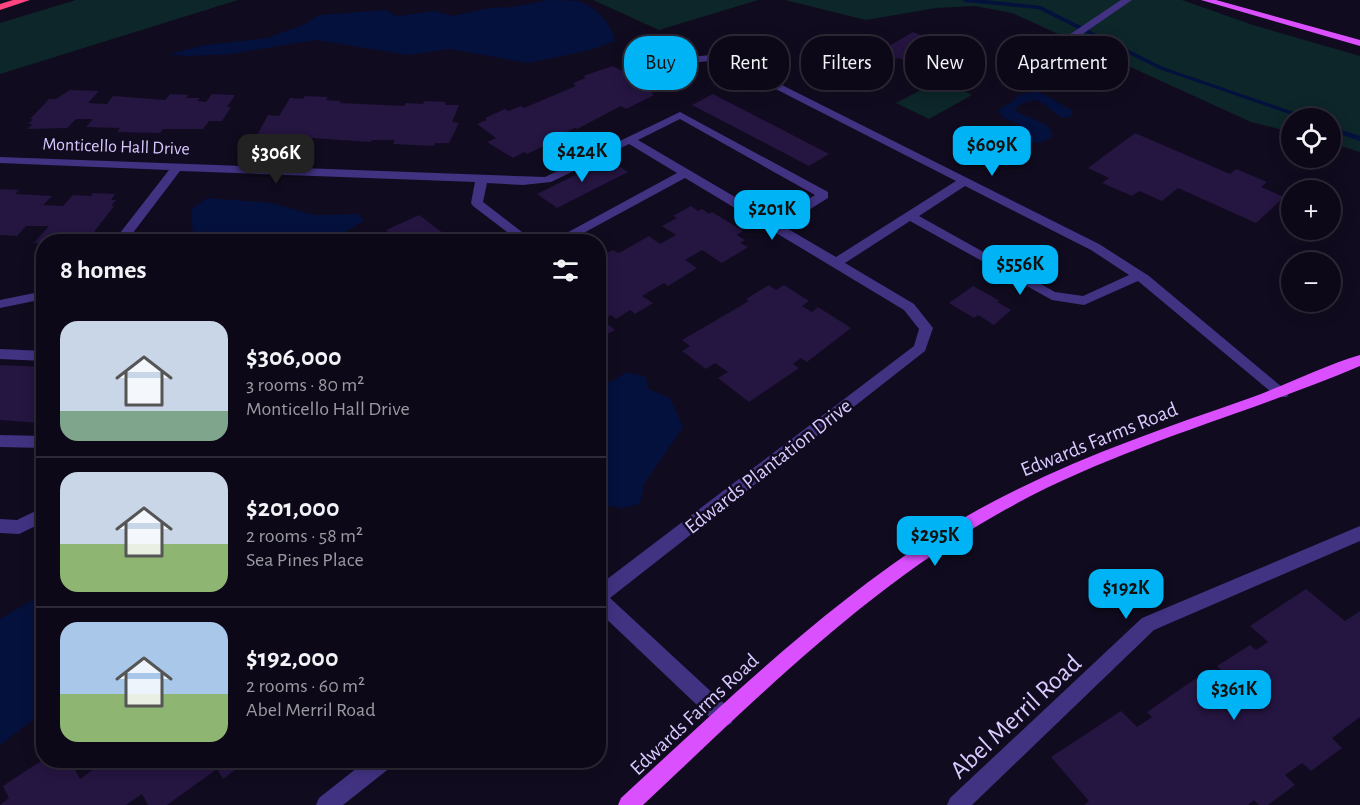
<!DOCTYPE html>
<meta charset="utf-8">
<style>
body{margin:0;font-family:"Alegreya Sans",sans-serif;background:#1b1624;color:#f1f3f6;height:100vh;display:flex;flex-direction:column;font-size:22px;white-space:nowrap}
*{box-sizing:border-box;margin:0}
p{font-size:20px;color:#9a9aa1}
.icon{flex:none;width:33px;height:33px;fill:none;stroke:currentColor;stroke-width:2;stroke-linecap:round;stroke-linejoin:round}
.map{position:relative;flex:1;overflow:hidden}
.sheet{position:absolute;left:36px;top:234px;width:570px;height:534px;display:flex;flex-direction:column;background:#0d0817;border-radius:24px;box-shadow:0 3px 15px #0003,0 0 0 2px #2d2936}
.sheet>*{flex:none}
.hud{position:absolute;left:624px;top:36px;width:570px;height:54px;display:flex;gap:12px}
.fabs{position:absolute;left:1281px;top:108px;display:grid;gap:12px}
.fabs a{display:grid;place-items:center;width:60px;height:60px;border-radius:50%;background:#0d0817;box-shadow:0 3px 15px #0003,0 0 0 2px #2d2936;font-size:30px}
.price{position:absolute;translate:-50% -51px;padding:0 14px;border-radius:12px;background:#00b3f4;color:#111;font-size:20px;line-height:39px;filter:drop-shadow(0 2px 3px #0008)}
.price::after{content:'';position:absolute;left:50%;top:36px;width:18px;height:14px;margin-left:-9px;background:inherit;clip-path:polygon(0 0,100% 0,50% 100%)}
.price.selected{background:#222;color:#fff}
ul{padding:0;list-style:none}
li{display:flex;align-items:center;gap:18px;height:150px;padding:0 24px}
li+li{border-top:2px solid #2d2936}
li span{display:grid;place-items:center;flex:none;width:168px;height:120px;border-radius:18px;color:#555}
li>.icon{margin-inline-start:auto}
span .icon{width:72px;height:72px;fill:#fffc;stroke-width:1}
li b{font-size:26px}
h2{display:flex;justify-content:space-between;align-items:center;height:72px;padding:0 24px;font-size:26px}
.tag{padding:0 21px;border-radius:24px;background:#0d0817;box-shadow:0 3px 15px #0003,0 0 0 2px #2d2936;font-size:21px;line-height:54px}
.tag.selected{background:#00b3f4;color:#111}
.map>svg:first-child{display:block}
.green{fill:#0d2629}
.water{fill:#05113d}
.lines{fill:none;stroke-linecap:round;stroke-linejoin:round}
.stream{fill:#05113d;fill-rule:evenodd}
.building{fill:#251541}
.minor{fill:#423282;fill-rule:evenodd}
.major{fill:#da50ff;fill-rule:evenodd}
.highway{fill:#ff447f;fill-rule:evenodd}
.labels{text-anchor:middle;stroke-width:5;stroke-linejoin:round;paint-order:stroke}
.far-street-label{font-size:18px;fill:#d8c9ff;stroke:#110b1f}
.street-label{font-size:21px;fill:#d8c9ff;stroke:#110b1f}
.near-street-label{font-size:26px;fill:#d8c9ff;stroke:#110b1f}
</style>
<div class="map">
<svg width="1360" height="805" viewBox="0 0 1360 805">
<rect width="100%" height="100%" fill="#110b1f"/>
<g class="green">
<polygon points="76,0 238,0 0,74 0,23"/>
<polygon points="593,0 758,0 659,30"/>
<polygon points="785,0 1182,0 1253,25 1360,56 1360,152 1331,143 1330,118 1292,118 1291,132 1251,122 1012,13 975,6 936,8 866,20"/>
<polygon points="940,80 972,95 929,119 896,103"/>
</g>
<g class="water">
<path d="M549,0C558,0 569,0 578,1C594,5 613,25 615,41L590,50L528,63L450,49L408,55L316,40L230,54L187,56L169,54L205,45L267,38L305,24L319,15L384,10L398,16L434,11L453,16L489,8L512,7Z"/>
<path d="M1034,91C1049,94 1057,104 1072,110V116L1063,118C1043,107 1040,90 1015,108L1017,112L1047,125L1052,132V137C1041,145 1029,144 1018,138L1025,130C1018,120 1003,123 998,110L1015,100L1017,96Z"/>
<polygon points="207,198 272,203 314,215 359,214 364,221 330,241 180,241 193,236 191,209"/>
<polygon points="627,372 646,377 648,389 670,398 683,427 644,484 640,504 623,508 599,505 599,388"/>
<polygon points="43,594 43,712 0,745 0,619"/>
</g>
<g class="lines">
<g class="stream">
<polygon points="962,0 985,0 1041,6 1163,67 1311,118 1301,118 1159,69 1038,9 965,2"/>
<polygon points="1330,126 1360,136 1360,141 1330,131"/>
</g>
</g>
<g class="building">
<polygon points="913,32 948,46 929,58 921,55 909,62 898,58 887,64 857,51 870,43 884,49"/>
<polygon points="1049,61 1072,70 1060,78 1036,69"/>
<polygon points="613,66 633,77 639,75 661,89 651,93 654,95 626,109 621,106 577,129 575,128 557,136 561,138 527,154 524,152 513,158 487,142 496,138 477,124 487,120 485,118 505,109 508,111 521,106 524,108 576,86 573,83 586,78 583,76"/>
<polygon points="70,90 99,91 88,103 107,104 113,96 165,100 170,94 188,95 186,98 200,98 197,101 206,102 212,94 235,95 227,107 231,107 222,121 209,121 203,129 163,129 160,133 117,132 120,128 86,127 93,119 76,119 67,128 27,129 33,124 28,124 33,119 30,119 49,99 56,99"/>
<polygon points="713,94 829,154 809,166 692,105"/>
<polygon points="305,96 328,97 326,100 341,101 340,103 404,106 406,103 423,104 424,101 446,102 445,105 459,105 452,122 459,123 449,143 435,143 434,146 393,144 395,140 372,140 370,142 312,138 310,141 268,140 270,137 256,137 268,115 279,116 290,98 303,99"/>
<polygon points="1135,133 1230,174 1236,169 1267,182 1261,187 1284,197 1256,223 1178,188 1162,201 1139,191 1132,196 1102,183 1109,178 1088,168"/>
<polygon points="608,159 628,172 557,208 537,194"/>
<polygon points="0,189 19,190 15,194 52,196 43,205 63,206 73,195 91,196 93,193 115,194 111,200 116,200 111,206 114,206 94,232 86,232 80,239 74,239 72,242 34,243 49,226 26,226 17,236 0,235"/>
<polygon points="691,206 698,211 702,209 709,214 712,212 743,231 737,235 745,240 740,243 748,247 722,263 702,250 685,260 697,268 668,286 664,283 642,296 653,303 635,314 630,310 616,319 611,315 602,320 615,330 598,339 598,258 613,250 619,253 649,236 660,244 676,235 662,226 677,218 673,216"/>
<polygon points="419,215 455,242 362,242 376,235 381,239 391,234 386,230"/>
<polygon points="769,285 776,290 784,285 809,301 802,306 812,312 818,307 851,328 807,362 801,358 793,364 799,368 749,402 718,378 728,372 715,363 706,369 682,351 690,346 682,340 749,301 746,299"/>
<polygon points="973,286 1000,301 997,302 1011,310 994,325 978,315 974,318 949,303"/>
<polygon points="0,365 44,367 44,417 40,423 0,420"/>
<polygon points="1306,589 1345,621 1360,611 1360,717 1332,738 1342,748 1311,771 1302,763 1285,775 1295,785 1268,805 1259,805 1254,800 1248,805 1084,805 1089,801 1051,757 1121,711 1137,727 1152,717 1147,712 1201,675 1224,699 1240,688 1217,666 1250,645 1256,650 1268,642 1250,626"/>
<polygon points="44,759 70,760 80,779 106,760 248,760 223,779 217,769 167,805 148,805 142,794 126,805 0,805 9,798 3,786"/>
</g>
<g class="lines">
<g class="minor">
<polygon points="1121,0 1132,0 1026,73 1018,73 1018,69"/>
<path d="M720,54L1099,244L1149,276L1289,393L1287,397H1277L1138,281L1084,305L1052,300L910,221L845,263L914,304L933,328L925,351L610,598L731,710L734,717L731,724L724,726L717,724L598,611V586L914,346L919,329L904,310L685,178L567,242H550L677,173L629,144L551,182L523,185L487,183L483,202L535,242H520L473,206L471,203L475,182L180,171L126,242H113L169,170L0,163V157L545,177L680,112L828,192V198L783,226L836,257L956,181L719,60L662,66L657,63L662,60ZM680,119L815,195L774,220L638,140ZM965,186L1091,250L1129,275L1083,296L1055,292L919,216Z"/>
<polygon points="44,291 44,299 0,308 0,300"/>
<polygon points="0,349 44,351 44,361 0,359"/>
<polygon points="0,435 44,436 44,448 0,447"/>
<polygon points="44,507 44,522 19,534 0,533 0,519 17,520"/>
<polygon points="1360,526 1360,541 1154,630 972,805 947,805 950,798 1142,618"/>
<polygon points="367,760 394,760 391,767 343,805 316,805 319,798"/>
</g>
<g class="major">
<polygon points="1201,0 1216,0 1360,40 1360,46"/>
<path d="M1360,355V366C1240,417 1109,449 996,515C863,591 754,701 643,805H618L621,798C721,706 820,610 934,536C1032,473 1141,436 1250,398C1286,385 1323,366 1360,355Z"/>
</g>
<polygon class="highway" points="13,0 30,0 0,10 0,4"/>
</g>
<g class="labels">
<g class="far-street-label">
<text transform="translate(116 146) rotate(2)" y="6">Monticello Hall Drive</text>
</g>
<g class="street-label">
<text transform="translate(1099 439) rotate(-22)" y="7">Edwards Farms Road</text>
<text transform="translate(768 466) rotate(-38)" y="7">Edwards Plantation Drive</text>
<text transform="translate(694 714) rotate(-43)" y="7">Edwards Farms Road</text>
</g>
<g class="near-street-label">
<text transform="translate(1015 716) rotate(-43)" y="9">Abel Merril Road</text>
</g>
</g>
</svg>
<div class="fabs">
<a><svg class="icon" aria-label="locate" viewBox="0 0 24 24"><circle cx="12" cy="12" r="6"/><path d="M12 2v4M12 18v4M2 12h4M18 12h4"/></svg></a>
<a>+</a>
<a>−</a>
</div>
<b class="price" style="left:992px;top:177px">$609K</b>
<b class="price" style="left:582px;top:183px">$424K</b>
<b class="price selected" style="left:276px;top:185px">$306K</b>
<b class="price" style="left:772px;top:241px">$201K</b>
<b class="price" style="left:1020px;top:296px">$556K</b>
<b class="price" style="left:935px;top:567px">$295K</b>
<b class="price" style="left:1126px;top:620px">$192K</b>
<b class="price" style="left:1234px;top:721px">$361K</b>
<div class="hud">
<a class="tag selected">Buy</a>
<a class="tag">Rent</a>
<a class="tag">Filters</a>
<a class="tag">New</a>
<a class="tag">Apartment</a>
</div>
<section class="sheet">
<h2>8 homes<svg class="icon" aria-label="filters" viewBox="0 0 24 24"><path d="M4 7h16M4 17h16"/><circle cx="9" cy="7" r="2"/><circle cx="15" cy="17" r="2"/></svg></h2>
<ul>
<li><span style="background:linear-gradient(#c9d6e8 75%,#7fa58c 0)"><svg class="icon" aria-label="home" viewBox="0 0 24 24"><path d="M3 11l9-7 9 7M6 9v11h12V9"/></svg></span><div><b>$306,000</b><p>3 rooms · 80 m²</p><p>Monticello Hall Drive</p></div></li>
<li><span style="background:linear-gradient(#c9d6e8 60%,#8fb573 0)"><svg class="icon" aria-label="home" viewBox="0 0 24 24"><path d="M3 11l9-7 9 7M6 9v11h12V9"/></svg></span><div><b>$201,000</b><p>2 rooms · 58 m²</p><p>Sea Pines Place</p></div></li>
<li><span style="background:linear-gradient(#a9c7e8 60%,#8fb573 0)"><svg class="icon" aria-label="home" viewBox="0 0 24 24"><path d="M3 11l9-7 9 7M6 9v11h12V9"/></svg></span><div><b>$192,000</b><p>2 rooms · 60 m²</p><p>Abel Merril Road</p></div></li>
</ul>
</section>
</div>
